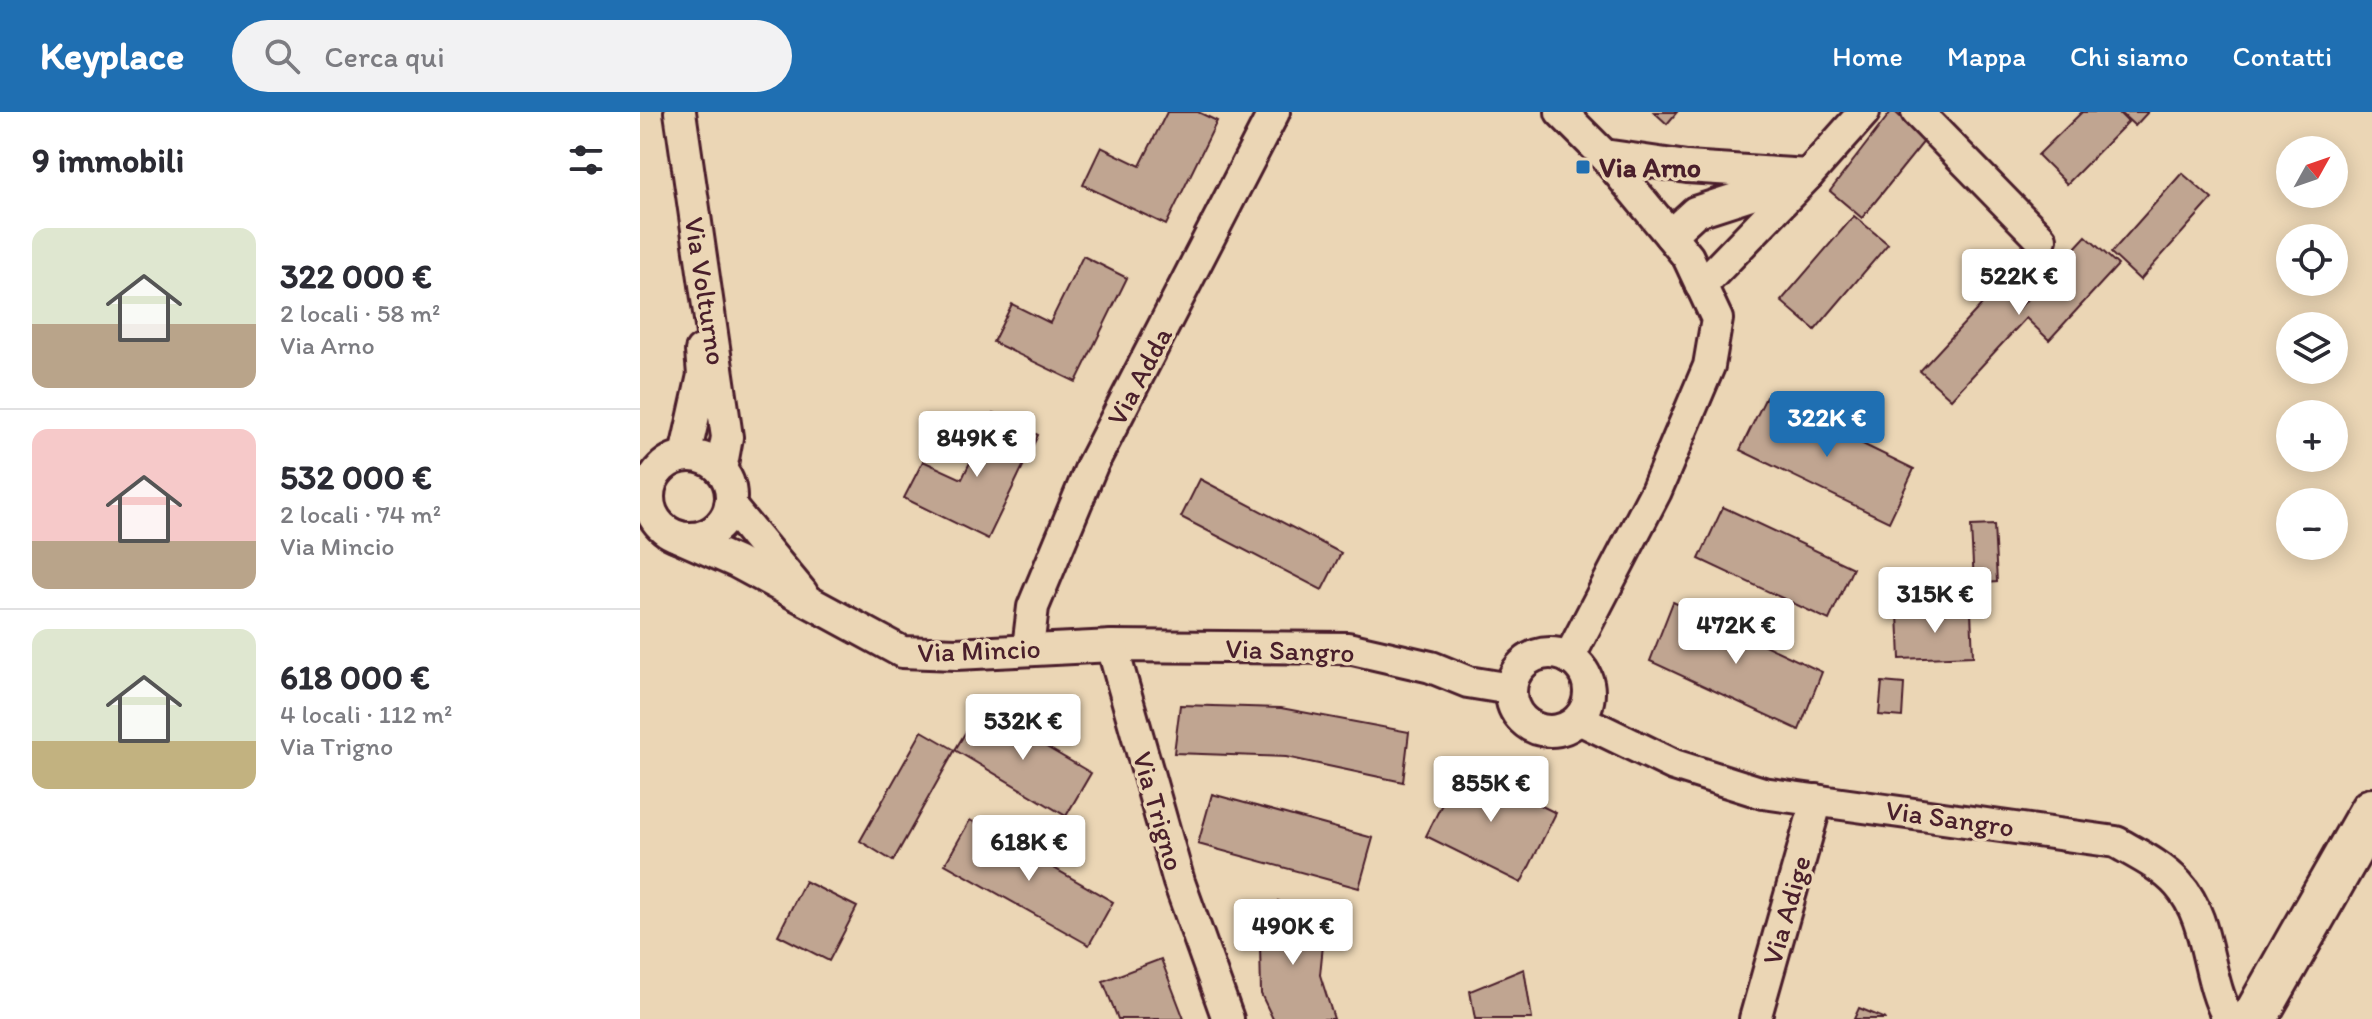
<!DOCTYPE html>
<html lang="it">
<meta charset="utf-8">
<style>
body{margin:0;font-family:Itim,sans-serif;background:#f2f2f3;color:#2b2b33;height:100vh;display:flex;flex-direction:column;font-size:30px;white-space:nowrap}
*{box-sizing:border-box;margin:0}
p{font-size:26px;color:#7c7c81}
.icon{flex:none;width:44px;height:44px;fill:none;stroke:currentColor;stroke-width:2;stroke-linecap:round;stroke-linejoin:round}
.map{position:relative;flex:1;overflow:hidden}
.panel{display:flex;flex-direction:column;background:#fff;width:640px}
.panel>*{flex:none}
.needle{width:52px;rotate:50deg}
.fabs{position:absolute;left:1636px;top:24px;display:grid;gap:16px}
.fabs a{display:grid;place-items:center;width:72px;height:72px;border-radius:50%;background:#fff;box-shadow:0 4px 20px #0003;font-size:40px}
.price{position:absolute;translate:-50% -68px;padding:0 18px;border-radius:8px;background:#fff;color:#222;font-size:26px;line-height:52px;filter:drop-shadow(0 2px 4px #0008)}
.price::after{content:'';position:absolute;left:50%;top:48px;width:24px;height:18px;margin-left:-12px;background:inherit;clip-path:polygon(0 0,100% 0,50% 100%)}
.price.current{background:#1f6fb2;color:#fff}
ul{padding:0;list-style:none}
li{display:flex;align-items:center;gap:24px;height:200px;padding:0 32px}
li+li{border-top:2px solid #e1e1e2}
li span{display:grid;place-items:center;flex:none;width:224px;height:160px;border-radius:16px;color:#555}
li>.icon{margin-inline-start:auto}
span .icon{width:96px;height:96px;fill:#fffc;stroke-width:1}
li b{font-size:34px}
h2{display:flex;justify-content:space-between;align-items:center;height:96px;padding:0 32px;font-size:34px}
header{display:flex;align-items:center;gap:48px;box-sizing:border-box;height:112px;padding:0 40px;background:#1f6fb2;color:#fff}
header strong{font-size:38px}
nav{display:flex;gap:44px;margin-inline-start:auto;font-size:28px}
.search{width:560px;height:72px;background:#f2f2f3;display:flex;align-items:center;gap:20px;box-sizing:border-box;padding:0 28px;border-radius:44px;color:#7c7c81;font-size:30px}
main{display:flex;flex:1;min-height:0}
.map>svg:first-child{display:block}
.building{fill:#c0a591;stroke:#4a1f2b;stroke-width:2}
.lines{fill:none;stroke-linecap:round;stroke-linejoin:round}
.minor-casing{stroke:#4a1f2b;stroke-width:36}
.highway-casing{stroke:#4a1f2b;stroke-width:50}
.minor{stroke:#ebd6b5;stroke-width:30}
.highway{stroke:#ebd6b5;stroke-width:44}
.poi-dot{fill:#1f6fb2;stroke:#ebd6b5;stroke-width:3}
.labels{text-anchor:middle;stroke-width:7;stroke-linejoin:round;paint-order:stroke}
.poi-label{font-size:28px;font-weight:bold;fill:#4a1f2b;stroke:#ebd6b5;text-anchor:start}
.street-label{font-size:28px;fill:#4a1f2b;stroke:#ebd6b5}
</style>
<header>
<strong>Keyplace</strong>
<div class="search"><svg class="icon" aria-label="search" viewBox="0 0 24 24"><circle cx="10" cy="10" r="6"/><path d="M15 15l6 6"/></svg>Cerca qui</div>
<nav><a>Home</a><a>Mappa</a><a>Chi siamo</a><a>Contatti</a></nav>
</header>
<main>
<section class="panel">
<h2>9 immobili<svg class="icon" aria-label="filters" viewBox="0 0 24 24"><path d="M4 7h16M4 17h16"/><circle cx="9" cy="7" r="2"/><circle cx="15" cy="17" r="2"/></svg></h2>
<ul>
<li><span style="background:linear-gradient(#dfe7d0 60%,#b9a48a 0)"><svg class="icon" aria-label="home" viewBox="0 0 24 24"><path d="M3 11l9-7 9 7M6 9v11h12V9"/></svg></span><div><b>322 000 €</b><p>2 locali · 58 m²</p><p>Via Arno</p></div></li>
<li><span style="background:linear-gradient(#f6c9c9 70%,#b9a48a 0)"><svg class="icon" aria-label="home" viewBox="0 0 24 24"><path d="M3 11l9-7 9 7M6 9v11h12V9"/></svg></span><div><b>532 000 €</b><p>2 locali · 74 m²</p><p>Via Mincio</p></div></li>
<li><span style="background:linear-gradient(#dfe7d0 70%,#c2b280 0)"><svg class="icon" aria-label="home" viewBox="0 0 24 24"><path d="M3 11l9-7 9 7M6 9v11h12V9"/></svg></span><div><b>618 000 €</b><p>4 locali · 112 m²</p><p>Via Trigno</p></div></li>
</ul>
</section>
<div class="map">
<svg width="1732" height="907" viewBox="0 0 1732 907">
<rect width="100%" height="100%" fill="#ebd6b5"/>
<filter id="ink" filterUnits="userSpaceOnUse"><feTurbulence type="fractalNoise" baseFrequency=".0125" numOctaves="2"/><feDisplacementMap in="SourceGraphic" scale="16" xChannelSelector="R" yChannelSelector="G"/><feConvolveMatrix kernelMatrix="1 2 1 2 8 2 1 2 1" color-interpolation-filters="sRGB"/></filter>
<g filter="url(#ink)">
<g class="building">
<polygon points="527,0 558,0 577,9 526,113 443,73 461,35 500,54"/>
<polygon points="1014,0 1037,0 1027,12"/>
<polygon points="1251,0 1255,0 1285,28 1222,106 1190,79"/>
<polygon points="1442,0 1478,0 1488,10 1427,72 1398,43"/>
<polygon points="1480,0 1508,0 1495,14"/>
<polygon points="1542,61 1572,87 1500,168 1471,141"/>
<polygon points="1214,104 1248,132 1175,218 1141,189"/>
<polygon points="1446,124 1478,153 1409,228 1386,206 1311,287 1280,259 1357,176 1379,196"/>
<polygon points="443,144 487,166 436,270 353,230 372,192 410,211"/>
<polygon points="1126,285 1274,357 1249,410 1100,338"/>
<polygon points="354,301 398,323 348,427 264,386 283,349 322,367"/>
<polygon points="560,367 701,441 682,478 541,405"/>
<polygon points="1083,395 1213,456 1189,508 1059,447"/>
<polygon points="1354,413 1357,470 1334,472 1331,414"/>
<polygon points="1033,490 1182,560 1159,618 1010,549"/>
<polygon points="1331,500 1333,544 1260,547 1258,502"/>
<polygon points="1242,570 1264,572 1262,605 1239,603"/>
<polygon points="540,593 641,596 769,620 763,670 646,645 534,641"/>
<polygon points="340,596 451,661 426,704 315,638"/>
<polygon points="282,619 315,638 253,749 220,729"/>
<polygon points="821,654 916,701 881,771 786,724"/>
<polygon points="572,682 733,726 719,776 558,732"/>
<polygon points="330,708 473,790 449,833 305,752"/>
<polygon points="165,769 217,795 189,849 138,823"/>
<polygon points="638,789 685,813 680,863 694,907 633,907 621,882 620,831"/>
<polygon points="521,847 544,907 478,907 463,869"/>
<polygon points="884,857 892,907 835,907 830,879"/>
<polygon points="1219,896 1246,907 1214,907"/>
</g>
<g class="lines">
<g class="minor-casing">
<g id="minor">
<polyline points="40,0 87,325 81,358"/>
<polyline points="921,0 964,43 1048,145 1077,207 1069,254 1016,379 929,546"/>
<polyline points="1277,0 1401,127"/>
<polyline points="964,43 1047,55 1168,63"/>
<polyline points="1030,123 1055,100 1151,69"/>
<polyline points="1061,174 1168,63 1224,0"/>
<polyline points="45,344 63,263 61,239"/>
<circle cx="50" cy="385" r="41"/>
<polyline points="90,394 162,481"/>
<polyline points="39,425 96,450 262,540 316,542 472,534 708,536 791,555 828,570 871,577"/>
<polyline points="472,534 539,770 588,907"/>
<polyline points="388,536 393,495 452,353 634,0"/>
<circle cx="910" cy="580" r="39"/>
<path d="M939,607L1034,653L1123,681L1476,730C1497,742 1522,754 1538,772C1571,809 1565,865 1589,907"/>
<polyline points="1115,907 1177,688"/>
</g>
</g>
<g class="highway-casing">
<polyline id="highway" points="1614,907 1732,699"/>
</g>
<use href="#minor" class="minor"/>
<use href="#highway" class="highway"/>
</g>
</g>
<rect class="poi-dot" x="935" y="47" width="16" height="16" rx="4"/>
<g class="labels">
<g class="poi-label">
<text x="959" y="65">Via Arno</text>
</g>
<g class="street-label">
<text transform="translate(66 179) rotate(81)" y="10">Via Volturno</text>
<text transform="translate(499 264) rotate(-62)" y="10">Via Adda</text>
<text transform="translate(339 538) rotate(-2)" y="10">Via Mincio</text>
<text transform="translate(650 538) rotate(2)" y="10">Via Sangro</text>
<text transform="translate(519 699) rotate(74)" y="10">Via Trigno</text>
<text transform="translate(1310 706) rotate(8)" y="10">Via Sangro</text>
<text transform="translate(1146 798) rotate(-74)" y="10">Via Adige</text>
</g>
</g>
</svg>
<div class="fabs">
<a><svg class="needle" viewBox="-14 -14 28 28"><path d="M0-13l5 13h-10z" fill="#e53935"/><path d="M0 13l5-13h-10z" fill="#7c7c81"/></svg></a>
<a><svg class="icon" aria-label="locate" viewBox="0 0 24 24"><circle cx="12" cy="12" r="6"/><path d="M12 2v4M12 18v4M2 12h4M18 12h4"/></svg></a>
<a><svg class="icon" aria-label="layers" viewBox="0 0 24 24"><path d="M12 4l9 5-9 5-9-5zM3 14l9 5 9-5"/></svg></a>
<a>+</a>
<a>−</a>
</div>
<b class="price" style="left:1379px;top:205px">522K €</b>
<b class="price current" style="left:1187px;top:347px">322K €</b>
<b class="price" style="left:337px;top:367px">849K €</b>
<b class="price" style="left:1295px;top:523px">315K €</b>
<b class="price" style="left:1096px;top:554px">472K €</b>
<b class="price" style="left:383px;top:650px">532K €</b>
<b class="price" style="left:851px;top:712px">855K €</b>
<b class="price" style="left:389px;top:771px">618K €</b>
<b class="price" style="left:653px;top:855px">490K €</b>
</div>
</main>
